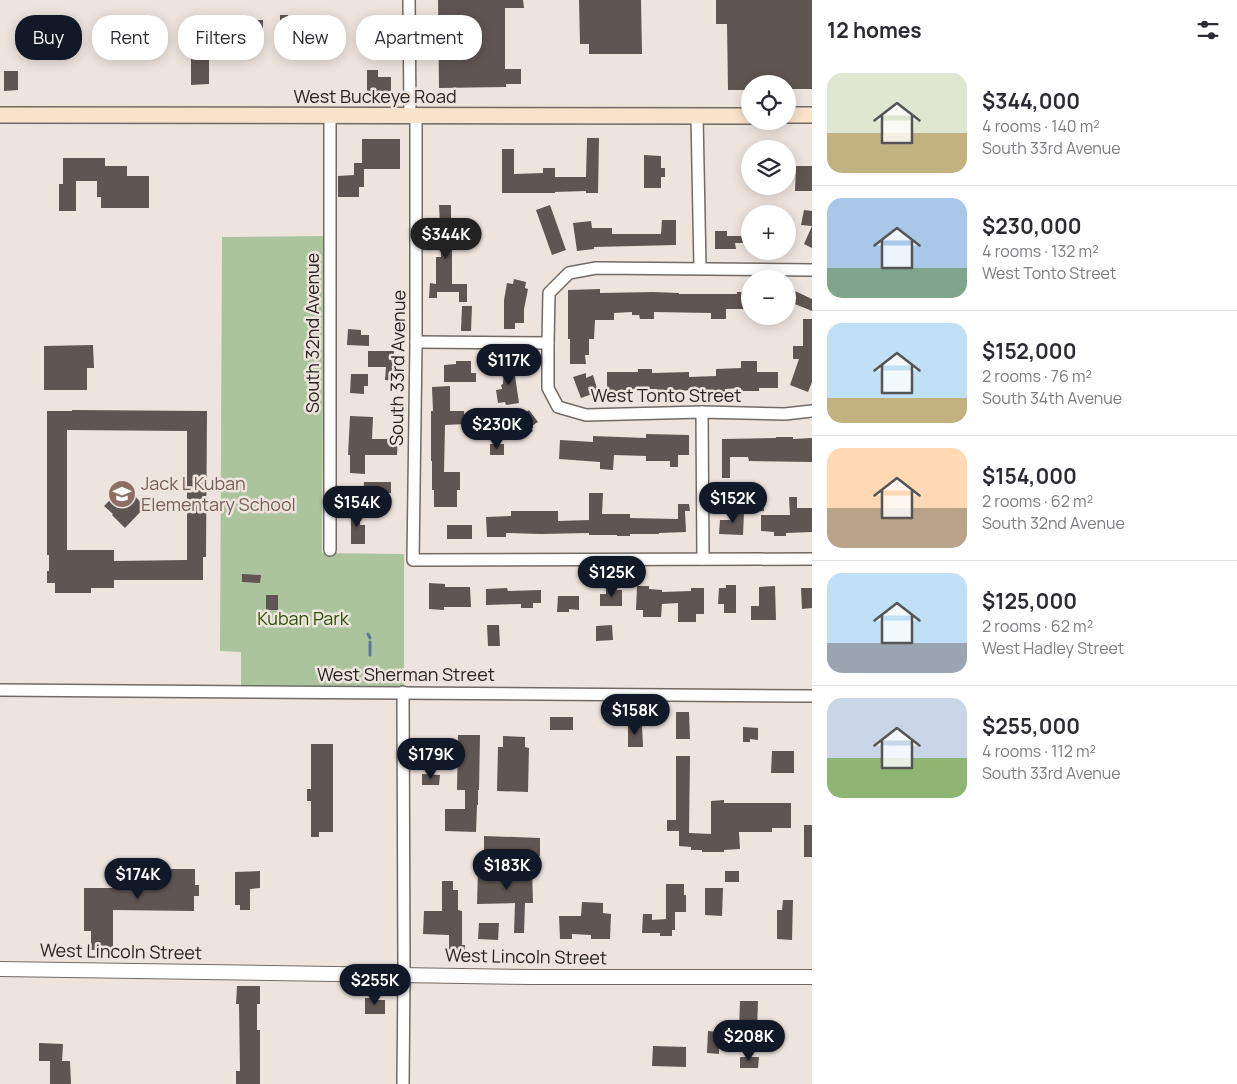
<!DOCTYPE html>
<meta charset="utf-8">
<style>
body{margin:0;font-family:Manrope,sans-serif;background:#f2f2f3;color:#2b2b33;height:100vh;display:flex;flex-direction:column;font-size:19px;white-space:nowrap}
*{box-sizing:border-box;margin:0}
p{font-size:16px;color:#7c7c81}
.icon{flex:none;width:28px;height:28px;fill:none;stroke:currentColor;stroke-width:2;stroke-linecap:round;stroke-linejoin:round}
.map{position:relative;flex:1;overflow:hidden}
.side{display:flex;flex-direction:column;background:#fff;width:425px}
.side>*{flex:none}
.guide{position:absolute;left:15px;top:15px;width:475px;height:45px;display:flex;gap:10px}
.controls{position:absolute;left:741px;top:75px;display:grid;gap:10px}
.controls a{display:grid;place-items:center;width:55px;height:55px;border-radius:50%;background:#fff;box-shadow:0 2px 12px #0003;font-size:25px}
.price{position:absolute;translate:-50% -42px;padding:0 11px;border-radius:18px;background:#111827;color:#fff;font-size:16px;line-height:32px;filter:drop-shadow(0 1px 2px #0008)}
.price::after{content:'';position:absolute;left:50%;top:30px;width:15px;height:11px;margin-left:-8px;background:inherit;clip-path:polygon(0 0,100% 0,50% 100%)}
.price.selected{background:#222;color:#fff}
ul{padding:0;list-style:none}
li{display:flex;align-items:center;gap:15px;height:125px;padding:0 15px}
li+li{border-top:1px solid #e1e1e2}
li span{display:grid;place-items:center;flex:none;width:140px;height:100px;border-radius:15px;color:#555}
li>.icon{margin-inline-start:auto}
span .icon{width:60px;height:60px;fill:#fffc;stroke-width:1}
li b{font-size:21px}
h2{display:flex;justify-content:space-between;align-items:center;height:60px;padding:0 15px;font-size:21px}
.chip{padding:0 18px;border-radius:20px;background:#fff;box-shadow:0 2px 12px #0003;font-size:18px;line-height:45px}
.chip.selected{background:#111827;color:#fff}
main{display:flex;flex:1;min-height:0}
.map>svg:first-child{display:block}
.green{fill:#acc49e}
.lines{fill:none;stroke-linecap:round;stroke-linejoin:round}
.stream{stroke:#597796;stroke-width:3}
.building{fill:#5f5553;fill-rule:evenodd}
.minor-casing{stroke:#726a65;stroke-width:14}
.tertiary-casing{stroke:#726a65;stroke-width:16}
.secondary-casing{stroke:#726a65;stroke-width:18}
.minor{stroke:#fff;stroke-width:11}
.tertiary{stroke:#fff;stroke-width:14}
.secondary{stroke:#f9e3ca;stroke-width:15}
.labels{text-anchor:middle;stroke-width:5;stroke-linejoin:round;paint-order:stroke}
.street-label{font-size:18px;fill:#272422;stroke:#eee4de}
.education-label{font-size:18px;fill:#785e54;stroke:#eee4de;text-anchor:start}
.park-label{font-size:18px;fill:#2a5100;stroke:#eee4de}
</style>
<main>
<div class="map">
<svg width="812" height="1084" viewBox="0 0 812 1084">
<rect width="100%" height="100%" fill="#eee4de"/>
<polygon class="green" points="324,236 322,553 404,554 404,688 241,687 241,652 220,651 222,237"/>
<g class="lines">
<g class="stream">
<polyline points="368,634 370,638"/>
<polyline points="370,655 370,642"/>
</g>
</g>
<g class="building">
<polygon points="438,0 523,0 524,8 505,8 505,69 521,69 521,84 506,84 506,87 439,88"/>
<polygon points="579,0 641,0 642,54 589,54 589,44 580,44"/>
<polygon points="716,0 812,0 812,89 788,89 788,84 750,84 750,90 728,90 727,24 716,24"/>
<polygon points="280,15 288,15 288,17 333,17 333,37 288,37 288,33 280,33"/>
<rect x="253" y="20" width="10" height="19"/>
<polygon points="209,34 209,84 191,85 191,35"/>
<polygon points="367,70 378,70 378,77 391,77 391,94 367,95"/>
<polygon points="4,71 18,71 18,90 4,91"/>
<polygon points="587,138 599,138 598,193 586,193 586,191 555,192 555,193 502,193 502,149 514,149 514,174 543,173 543,168 555,168 555,177 586,177"/>
<polygon points="362,139 400,139 400,169 364,169 364,187 359,187 359,197 338,197 338,176 354,175 354,163 362,163"/>
<polygon points="644,155 661,156 661,168 665,168 665,177 661,177 661,188 644,188"/>
<polygon points="63,158 105,158 105,166 127,166 127,176 149,176 149,208 101,208 101,197 97,197 97,181 76,181 76,211 59,211 59,184 63,184"/>
<polygon points="796,166 812,166 812,191 795,191"/>
<polygon points="439,205 451,205 451,230 453,230 453,248 452,248 452,284 467,284 467,302 459,302 459,292 437,292 437,298 429,298 430,283 436,284 436,257 441,257 441,225 440,225"/>
<polygon points="550,205 566,250 552,255 536,210"/>
<polygon points="804,210 812,211 812,248 804,244 812,226 801,225"/>
<polygon points="662,220 676,220 676,245 594,247 594,249 577,251 573,223 591,221 592,228 612,228 612,234 661,234"/>
<polygon points="715,231 727,231 727,236 750,236 750,243 735,243 736,249 715,249"/>
<polygon points="514,279 526,282 525,288 528,289 524,309 524,323 515,323 515,329 504,329 504,300 507,283 513,284"/>
<polygon points="600,289 600,293 653,292 679,293 679,294 737,294 737,292 750,292 750,309 726,309 726,319 711,319 711,313 654,312 654,319 640,319 639,315 632,315 632,312 614,313 614,320 595,320 594,339 589,339 589,355 585,355 586,364 570,364 570,339 568,339 568,290"/>
<polygon points="795,291 812,299 812,311 790,302"/>
<polygon points="462,306 472,306 471,331 461,331"/>
<polygon points="803,319 812,319 812,382 808,392 790,385 799,359 793,359 793,346 803,346"/>
<polygon points="348,329 361,330 361,335 369,335 369,346 347,345"/>
<polygon points="93,345 94,368 87,368 87,390 44,390 44,346"/>
<polygon points="368,351 394,351 394,358 397,358 396,381 385,380 386,367 368,367"/>
<polygon points="456,361 471,361 471,373 476,373 476,382 444,382 444,365 456,364"/>
<polygon points="741,361 757,361 757,372 778,372 778,388 759,388 759,391 741,391 741,388 725,389 725,392 712,392 712,390 657,391 657,389 626,389 626,391 607,391 607,372 638,372 638,369 652,369 652,373 689,372 689,377 716,376 716,369 741,368"/>
<polygon points="504,364 518,364 518,376 515,376 519,403 506,405 505,402 498,403 496,390 502,389 501,385 503,384"/>
<polygon points="586,373 586,378 593,375 598,392 581,398 573,377"/>
<polygon points="351,374 368,374 368,386 364,386 364,394 350,393"/>
<polygon points="450,386 450,411 464,411 465,424 445,425 444,472 460,472 460,490 457,490 457,507 434,507 434,490 432,490 432,461 431,461 431,411 433,411 432,387"/>
<path d="M72,410L207,411L206,557H203V580H114V588H91V593H55V583H47V571H49V555H47V411H72ZM67,430L187,431V560L114,561V550H67Z"/>
<polygon points="529,410 538,422 530,427 533,431 526,436 514,420"/>
<polygon points="350,416 373,417 372,439 398,439 397,455 365,455 365,474 350,473 350,455 348,455"/>
<polygon points="646,434 689,435 689,455 678,455 678,467 670,467 670,461 646,461 646,456 614,455 613,470 600,469 600,462 559,459 560,440 593,442 593,436 646,438"/>
<polygon points="776,437 793,437 793,439 812,438 812,462 749,461 748,457 730,457 730,478 722,478 722,439 776,438"/>
<rect x="490" y="444" width="14" height="11"/>
<polygon points="364,482 391,482 391,493 385,493 385,500 363,500"/>
<polygon points="123,487 131,496 133,494 145,507 125,528 112,515 113,514 104,506"/>
<polygon points="589,493 603,493 602,514 630,514 630,518 678,519 678,504 689,504 690,511 685,511 686,532 659,533 659,534 630,534 630,536 617,536 617,535 589,535 589,533 541,534 506,533 506,537 487,537 486,517 511,516 511,511 558,511 558,521 589,520"/>
<polygon points="749,495 763,495 764,511 749,512"/>
<polygon points="789,497 797,497 797,508 812,508 812,532 786,533 786,536 774,536 774,532 761,531 761,515 790,515"/>
<polygon points="351,509 360,509 360,525 365,525 365,544 351,544"/>
<polygon points="730,511 744,512 743,535 719,534 720,520 730,520"/>
<rect x="447" y="525" width="25" height="14"/>
<polygon points="242,574 261,575 260,583 242,582"/>
<polygon points="429,583 445,584 445,587 470,587 471,607 444,607 444,610 429,609"/>
<polygon points="726,585 736,585 736,613 724,613 724,604 718,604 719,588 726,588"/>
<polygon points="637,586 649,586 649,589 662,590 662,592 691,591 691,588 704,588 704,614 696,614 696,622 678,622 678,603 662,604 661,617 643,617 643,610 636,610"/>
<polygon points="775,586 776,620 751,620 751,606 759,606 759,587"/>
<polygon points="507,588 508,591 541,590 541,603 533,603 533,608 521,608 521,604 486,605 486,589"/>
<polygon points="801,588 812,588 812,608 802,609"/>
<polygon points="606,590 622,590 622,606 600,606 600,594 606,594"/>
<rect x="266" y="595" width="12" height="15"/>
<polygon points="558,596 579,596 579,610 569,609 569,612 557,612"/>
<polygon points="487,625 499,625 500,646 488,646"/>
<polygon points="612,625 613,640 596,641 596,626"/>
<polygon points="676,712 689,712 690,739 676,739"/>
<rect x="550" y="717" width="23" height="13"/>
<polygon points="628,725 642,725 643,747 628,747"/>
<polygon points="743,727 758,728 758,740 750,739 750,742 743,742"/>
<polygon points="458,735 480,735 479,790 478,790 478,805 477,805 476,832 445,831 445,809 465,809 465,790 457,790"/>
<polygon points="503,736 525,737 525,747 529,748 528,792 497,791 498,747 503,747"/>
<polygon points="311,744 333,744 333,832 319,832 319,837 311,837 311,801 307,801 307,789 311,789"/>
<polygon points="772,751 794,751 794,773 771,773"/>
<polygon points="676,756 690,756 689,833 711,834 711,801 724,800 724,803 791,803 791,828 772,828 772,832 739,832 740,849 724,850 724,852 702,852 702,850 691,850 691,847 679,846 679,831 667,831 667,820 676,820"/>
<polygon points="422,774 440,775 439,785 422,785"/>
<rect x="804" y="825" width="8" height="32"/>
<polygon points="484,836 540,838 540,856 514,855 514,854 484,854"/>
<polygon points="133,869 195,869 195,885 199,885 199,896 194,896 194,911 113,910 113,950 91,950 91,931 84,931 84,888 133,888"/>
<polygon points="478,870 532,870 533,903 525,903 524,933 514,933 515,903 477,904"/>
<polygon points="260,871 260,888 250,889 250,910 240,910 240,905 235,905 235,872"/>
<rect x="725" y="871" width="14" height="11"/>
<polygon points="442,881 453,881 453,890 458,890 458,910 462,911 462,945 465,945 464,955 449,954 449,935 423,934 424,911 442,911"/>
<polygon points="666,884 684,884 684,895 686,895 686,912 675,912 675,930 672,930 672,936 660,936 660,933 642,933 643,914 652,914 652,920 666,919"/>
<polygon points="705,888 723,888 722,916 705,915"/>
<polygon points="783,900 793,900 792,940 777,939 777,910 782,910"/>
<polygon points="582,902 603,903 603,913 611,914 610,939 591,939 591,935 572,934 572,939 560,939 559,916 581,916"/>
<polygon points="479,923 499,923 498,940 478,939"/>
<polygon points="237,986 260,986 260,1004 257,1004 257,1030 260,1030 260,1084 236,1084 236,1071 240,1071 239,1004 236,1004"/>
<polygon points="365,998 378,998 378,1000 385,1000 385,1014 365,1014"/>
<polygon points="740,1001 758,1001 757,1031 739,1031"/>
<polygon points="708,1031 719,1032 719,1054 707,1053"/>
<polygon points="39,1043 63,1044 62,1061 70,1061 71,1084 50,1084 50,1061 39,1061"/>
<polygon points="653,1046 686,1047 686,1067 652,1066"/>
<polygon points="740,1057 759,1057 758,1068 740,1068"/>
</g>
<g class="lines">
<g class="minor-casing">
<g id="minor">
<polyline points="409,0 410,116"/>
<polyline points="330,116 330,550"/>
<polyline points="416,116 416,342 413,560 812,559"/>
<polyline points="697,116 700,268"/>
<polyline points="416,342 548,343 549,293 569,273 596,268 812,270"/>
<polyline points="548,343 548,388 558,407 586,415 702,412 785,414 812,411"/>
<polyline points="702,412 703,559"/>
<polyline points="0,690 812,696"/>
<polyline points="403,1084 404,974 403,692"/>
</g>
</g>
<g class="tertiary-casing">
<polyline id="tertiary" points="0,969 532,977 812,977"/>
</g>
<g class="secondary-casing">
<g id="secondary">
<polyline points="0,115 750,116"/>
<polyline points="788,115 812,115"/>
</g>
</g>
<use href="#minor" class="minor"/>
<use href="#tertiary" class="tertiary"/>
<use href="#secondary" class="secondary"/>
</g>
<defs>
<g id="school-disc" transform="scale(1.4375)"><circle r="9.5" fill="#8d6e63" stroke="#eee4de"/><path d="M0-5L7-2L0 1L-7-2ZM-4 1L0 2.5L4 1V4Q0 6-4 4Z" fill="#fff"/></g>
</defs>
<g fill-rule="evenodd">
<use href="#school-disc" x="122" y="494"/>
</g>
<g class="labels">
<g class="street-label">
<text x="375" y="103">West Buckeye Road</text>
<text transform="translate(313 333) rotate(-90)" y="6">South 32nd Avenue</text>
<text transform="translate(398 368) rotate(-89)" y="6">South 33rd Avenue</text>
<text x="666" y="402">West Tonto Street</text>
<text x="406" y="681">West Sherman Street</text>
<text transform="translate(121 952) rotate(1)" y="6">West Lincoln Street</text>
<text transform="translate(526 957) rotate(1)" y="6">West Lincoln Street</text>
</g>
<g class="education-label">
<text x="141" y="490">Jack L Kuban<tspan x="141" dy="21">Elementary School</tspan></text>
</g>
<g class="park-label">
<text x="303" y="625">Kuban Park</text>
</g>
</g>
</svg>
<div class="controls">
<a><svg class="icon" aria-label="locate" viewBox="0 0 24 24"><circle cx="12" cy="12" r="6"/><path d="M12 2v4M12 18v4M2 12h4M18 12h4"/></svg></a>
<a><svg class="icon" aria-label="layers" viewBox="0 0 24 24"><path d="M12 4l9 5-9 5-9-5zM3 14l9 5 9-5"/></svg></a>
<a>+</a>
<a>−</a>
</div>
<b class="price selected" style="left:446px;top:260px">$344K</b>
<b class="price" style="left:509px;top:386px">$117K</b>
<b class="price" style="left:497px;top:450px">$230K</b>
<b class="price" style="left:733px;top:524px">$152K</b>
<b class="price" style="left:357px;top:528px">$154K</b>
<b class="price" style="left:612px;top:598px">$125K</b>
<b class="price" style="left:635px;top:736px">$158K</b>
<b class="price" style="left:431px;top:780px">$179K</b>
<b class="price" style="left:507px;top:891px">$183K</b>
<b class="price" style="left:138px;top:900px">$174K</b>
<b class="price" style="left:375px;top:1006px">$255K</b>
<b class="price" style="left:749px;top:1062px">$208K</b>
<div class="guide">
<a class="chip selected">Buy</a>
<a class="chip">Rent</a>
<a class="chip">Filters</a>
<a class="chip">New</a>
<a class="chip">Apartment</a>
</div>
</div>
<section class="side">
<h2>12 homes<svg class="icon" aria-label="filters" viewBox="0 0 24 24"><path d="M4 7h16M4 17h16"/><circle cx="9" cy="7" r="2"/><circle cx="15" cy="17" r="2"/></svg></h2>
<ul>
<li><span style="background:linear-gradient(#dfe7d0 60%,#c2b280 0)"><svg class="icon" aria-label="home" viewBox="0 0 24 24"><path d="M3 11l9-7 9 7M6 9v11h12V9"/></svg></span><div><b>$344,000</b><p>4 rooms · 140 m²</p><p>South 33rd Avenue</p></div></li>
<li><span style="background:linear-gradient(#a9c7e8 70%,#7fa58c 0)"><svg class="icon" aria-label="home" viewBox="0 0 24 24"><path d="M3 11l9-7 9 7M6 9v11h12V9"/></svg></span><div><b>$230,000</b><p>4 rooms · 132 m²</p><p>West Tonto Street</p></div></li>
<li><span style="background:linear-gradient(#bfe0f5 75%,#c2b280 0)"><svg class="icon" aria-label="home" viewBox="0 0 24 24"><path d="M3 11l9-7 9 7M6 9v11h12V9"/></svg></span><div><b>$152,000</b><p>2 rooms · 76 m²</p><p>South 34th Avenue</p></div></li>
<li><span style="background:linear-gradient(#ffd9b3 60%,#b9a48a 0)"><svg class="icon" aria-label="home" viewBox="0 0 24 24"><path d="M3 11l9-7 9 7M6 9v11h12V9"/></svg></span><div><b>$154,000</b><p>2 rooms · 62 m²</p><p>South 32nd Avenue</p></div></li>
<li><span style="background:linear-gradient(#bfe0f5 70%,#9aa5b1 0)"><svg class="icon" aria-label="home" viewBox="0 0 24 24"><path d="M3 11l9-7 9 7M6 9v11h12V9"/></svg></span><div><b>$125,000</b><p>2 rooms · 62 m²</p><p>West Hadley Street</p></div></li>
<li><span style="background:linear-gradient(#c9d6e8 60%,#8fb573 0)"><svg class="icon" aria-label="home" viewBox="0 0 24 24"><path d="M3 11l9-7 9 7M6 9v11h12V9"/></svg></span><div><b>$255,000</b><p>4 rooms · 112 m²</p><p>South 33rd Avenue</p></div></li>
</ul>
</section>
</main>
